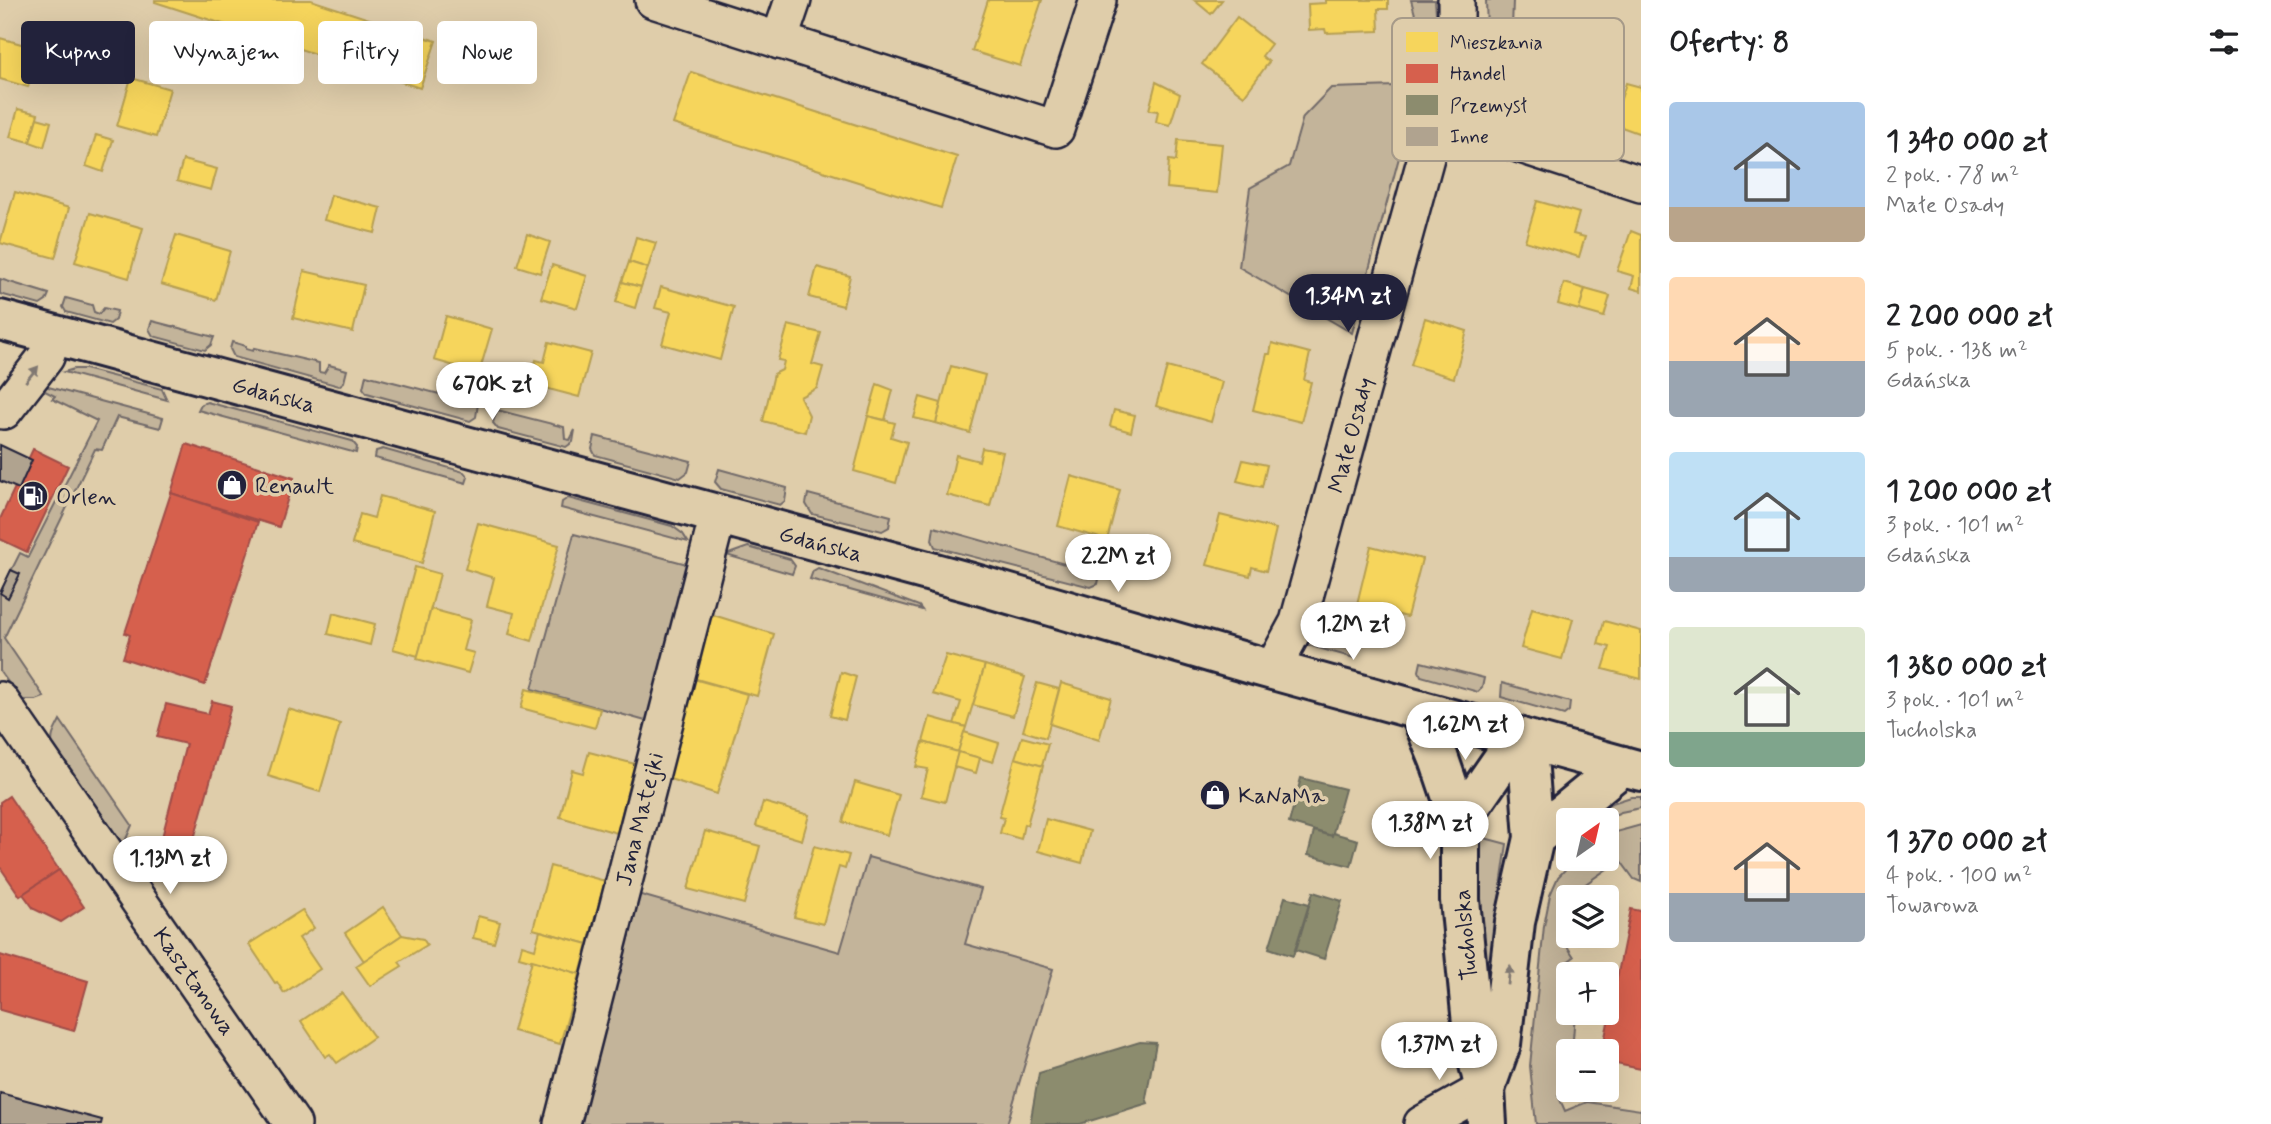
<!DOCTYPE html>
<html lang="pl">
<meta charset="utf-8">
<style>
body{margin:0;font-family:Mynerve,sans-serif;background:#f6f6f6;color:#202124;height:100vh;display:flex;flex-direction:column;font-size:26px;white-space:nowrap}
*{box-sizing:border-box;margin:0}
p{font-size:23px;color:#757577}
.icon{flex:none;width:38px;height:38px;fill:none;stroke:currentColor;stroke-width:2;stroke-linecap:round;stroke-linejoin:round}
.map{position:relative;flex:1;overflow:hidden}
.side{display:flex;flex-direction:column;background:#fff;width:630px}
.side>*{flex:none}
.hud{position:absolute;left:21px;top:21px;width:665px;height:63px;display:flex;gap:14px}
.needle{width:46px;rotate:34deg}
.controls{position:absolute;left:1556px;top:808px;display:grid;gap:14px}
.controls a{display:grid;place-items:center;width:63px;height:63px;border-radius:7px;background:#fff;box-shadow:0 7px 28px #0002;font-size:35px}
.price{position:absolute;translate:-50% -60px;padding:0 16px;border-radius:24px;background:#fff;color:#222;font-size:23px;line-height:46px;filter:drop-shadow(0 2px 4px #0008)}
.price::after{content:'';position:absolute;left:50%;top:42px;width:21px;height:16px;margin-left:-10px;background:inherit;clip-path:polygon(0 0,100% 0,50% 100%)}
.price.active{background:#22223b;color:#fff}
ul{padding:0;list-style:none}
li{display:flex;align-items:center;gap:21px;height:175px;padding:0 28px}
li span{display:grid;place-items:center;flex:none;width:196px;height:140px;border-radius:7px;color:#555}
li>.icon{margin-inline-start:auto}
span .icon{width:84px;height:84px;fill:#fffc;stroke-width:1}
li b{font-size:30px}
h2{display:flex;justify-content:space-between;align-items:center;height:84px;padding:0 28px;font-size:30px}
.chip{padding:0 24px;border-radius:7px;background:#fff;box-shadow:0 7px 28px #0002;font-size:24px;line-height:63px}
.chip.active{background:#22223b;color:#fff}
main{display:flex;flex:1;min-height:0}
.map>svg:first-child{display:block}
.green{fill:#c3b49a;stroke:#726b6a;stroke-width:2}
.homes{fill:#f6d55c;stroke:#b69f52;stroke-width:2}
.shops{fill:#d6604d;stroke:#a04d48;stroke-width:2}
.industry{fill:#8c8c6e;stroke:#6c6c5f;stroke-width:2}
.building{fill:#b0a38f;stroke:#22223b;stroke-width:2}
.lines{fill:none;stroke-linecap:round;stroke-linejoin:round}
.minor-casing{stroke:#22223b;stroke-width:40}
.major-casing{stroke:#22223b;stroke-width:44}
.minor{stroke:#dfcdaa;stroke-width:35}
.major{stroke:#dfcdaa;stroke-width:38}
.oneway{fill:#807872}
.labels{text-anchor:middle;stroke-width:7;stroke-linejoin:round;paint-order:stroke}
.street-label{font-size:23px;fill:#22223b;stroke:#dfcdaa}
.poi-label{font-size:23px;fill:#22223b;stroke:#dfcdaa;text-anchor:start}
.key{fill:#dfcdaa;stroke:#a69a89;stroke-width:2}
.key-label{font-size:19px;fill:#22223b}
</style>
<main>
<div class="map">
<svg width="1641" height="1124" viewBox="0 0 1641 1124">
<rect width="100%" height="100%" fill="#dfcdaa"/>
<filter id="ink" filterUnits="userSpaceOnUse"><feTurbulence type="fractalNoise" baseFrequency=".0143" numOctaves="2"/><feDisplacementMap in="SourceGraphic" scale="14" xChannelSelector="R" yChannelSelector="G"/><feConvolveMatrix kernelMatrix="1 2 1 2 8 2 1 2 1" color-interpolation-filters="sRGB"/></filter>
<g filter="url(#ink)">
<g class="green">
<polygon points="1411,0 1435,0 1437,27 1419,29"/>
<polygon points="1486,0 1513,0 1509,114 1489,92"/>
<polygon points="1397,86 1416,94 1352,333 1239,267 1250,188 1289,166 1303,117 1331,88"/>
<polygon points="0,279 49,294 46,301 40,305 0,294"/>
<polygon points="66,298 92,305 94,312 99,314 104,308 117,311 115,320 110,324 66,312 63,307"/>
<polygon points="152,321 214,337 211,345 205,350 153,336 149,329"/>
<polygon points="232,342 246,346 246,349 253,351 254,348 319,363 319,372 324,373 329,365 347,370 344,382 339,386 234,357 230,349"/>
<polygon points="74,369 85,369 162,389 167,400 64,372"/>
<polygon points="366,375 478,404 476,417 470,421 367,393 363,388"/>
<polygon points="41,385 163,418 160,428 117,417 102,450 95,449 4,638 44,697 36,700 21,700 0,671 0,593 20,553 28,557 97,421 52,399 55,396 39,388"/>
<polygon points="207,402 352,441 357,447 356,453 198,410 201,404"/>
<polygon points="497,410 564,427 565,439 570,440 575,430 573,442 566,447 498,429 493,423"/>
<polygon points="595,436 691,461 688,472 680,478 595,455 592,449"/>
<polygon points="383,449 464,472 468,477 466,483 375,458 376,451"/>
<polygon points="719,469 787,488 785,501 780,505 721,489 715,482"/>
<polygon points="808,494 891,516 889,527 882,531 812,514 806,504"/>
<polygon points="568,498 672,526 683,534 688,542 561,508 562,502"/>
<polygon points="934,527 1100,574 1098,584 1091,587 935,547 932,540"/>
<polygon points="574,534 687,564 649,722 532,689"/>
<polygon points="748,547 790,559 795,566 792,574 726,555"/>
<polygon points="818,568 919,606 922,610 810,579 813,571"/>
<polygon points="1308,631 1345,641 1354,653 1354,658 1300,643"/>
<polygon points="1421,662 1484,678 1482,688 1478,692 1421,676 1419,671"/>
<polygon points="1502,683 1570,702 1569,711 1564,715 1501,697"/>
<path d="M60,720L132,825L124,844H120L54,749C49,738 55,730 60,720Z"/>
<polygon points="1631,797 1641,797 1641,808 1621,812 1601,821 1578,821 1606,805"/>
<polygon points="1641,825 1641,882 1634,879 1620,860 1577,890 1582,898 1568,898 1568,936 1577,938 1567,946 1574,957 1563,965 1570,975 1560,985 1568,995 1558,1003 1565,1013 1568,1011 1568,1013 1575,1013 1572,1052 1568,1052 1568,1089 1558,1095 1565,1111 1587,1102 1641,1110 1641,1121 1632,1124 1536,1124 1530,1066 1544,926 1550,895 1558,877 1575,859 1606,859 1607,837 1616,832"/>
<polygon points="1473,835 1507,844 1488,976 1482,978"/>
<polygon points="868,857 981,889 965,944 1053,969 1007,1124 575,1124 634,893 840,952"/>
</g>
<g class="homes">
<polygon points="155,0 311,0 436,41 420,88 155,2"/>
<polygon points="988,0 1042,0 1020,66 972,51"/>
<polygon points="1194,0 1222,0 1211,14"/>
<polygon points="1326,0 1388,0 1388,9 1378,9 1379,31 1326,33 1325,29 1309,30 1308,4 1326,3"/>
<polygon points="1237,17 1271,44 1262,56 1269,62 1244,96 1202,64"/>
<polygon points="0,38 39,49 28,87 0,79"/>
<polygon points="691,72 957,157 941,208 673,124"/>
<polygon points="131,78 170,89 156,137 117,126"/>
<polygon points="1156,82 1180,94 1170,125 1156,122 1158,111 1149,110"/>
<polygon points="1626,83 1641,87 1641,134 1613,124"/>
<polygon points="18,109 38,114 30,142 10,137"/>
<polygon points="37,118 51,122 44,147 30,142"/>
<polygon points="96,135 113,140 103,172 86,166"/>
<polygon points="1178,140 1222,144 1217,193 1167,188 1169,160 1176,161"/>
<polygon points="183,160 217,169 211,190 177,181"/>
<polygon points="15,192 69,208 55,258 0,243"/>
<polygon points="331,195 381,208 375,233 324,220"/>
<polygon points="1537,201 1579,213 1573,234 1585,237 1579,257 1525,241"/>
<polygon points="90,213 143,228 129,278 75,262"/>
<polygon points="1631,231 1641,235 1641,291 1631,288 1634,276 1617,271"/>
<polygon points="527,234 550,242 540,273 517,266"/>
<polygon points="176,235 230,251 216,300 161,284"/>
<polygon points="636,237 656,243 648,268 629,262"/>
<polygon points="629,262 648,268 641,287 622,282"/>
<polygon points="552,265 587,276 577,308 541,298"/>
<polygon points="817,267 850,276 843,306 809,297"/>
<polygon points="304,271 364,285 353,332 293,318"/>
<polygon points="622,282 641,287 635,308 616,302"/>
<polygon points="1564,283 1585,289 1579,310 1558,304"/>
<polygon points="661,287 734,307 720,360 662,344 671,312 655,308"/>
<polygon points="1585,289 1610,296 1604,317 1579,310"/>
<polygon points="446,316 492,329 479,373 434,360"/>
<polygon points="1425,318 1467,331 1454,378 1411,365"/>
<polygon points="788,325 821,333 812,364 823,367 817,388 800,397 809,415 805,432 763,421 774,374 782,370 784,361 778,360"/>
<polygon points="549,342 591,353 579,397 530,384 536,360 544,362"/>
<polygon points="1272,343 1310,353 1304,380 1311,382 1301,422 1253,410 1267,354 1270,354"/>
<polygon points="951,366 985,375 970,433 936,423"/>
<polygon points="1167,367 1222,382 1211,422 1156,406"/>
<polygon points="877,384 893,390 885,420 868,416"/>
<polygon points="920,397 941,403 936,423 914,418"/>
<polygon points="1114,410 1135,415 1131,432 1110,426"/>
<polygon points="868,416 895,423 891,437 907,442 896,483 854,471"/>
<polygon points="982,448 1003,452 990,506 947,495 956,455 979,461"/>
<polygon points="1243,460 1267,465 1262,487 1237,481"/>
<polygon points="1071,476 1120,490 1107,540 1058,526"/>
<polygon points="380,496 435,511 422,563 352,544 360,514 374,518"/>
<polygon points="1220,515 1276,529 1266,571 1252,567 1250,576 1207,565"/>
<polygon points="478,523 559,545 532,641 509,634 514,613 487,606 494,578 465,569"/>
<polygon points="1371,546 1422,559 1407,617 1357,604"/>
<polygon points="415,567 440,574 418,656 393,649"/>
<polygon points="1532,608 1573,619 1562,659 1521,648"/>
<polygon points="431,609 471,620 463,650 474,653 468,673 417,659"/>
<polygon points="333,613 375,624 370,645 328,634"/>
<polygon points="707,613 774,634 757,696 689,677"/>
<polygon points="1604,621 1641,631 1641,679 1603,669 1610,647 1598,644"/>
<polygon points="946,655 985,665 966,727 954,724 961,702 933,694"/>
<polygon points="985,665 1025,677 1013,716 973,705"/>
<polygon points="841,672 856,677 845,720 830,716"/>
<polygon points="690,678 747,694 717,794 660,776"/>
<polygon points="1037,683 1059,689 1046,738 1023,731"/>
<polygon points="1061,683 1111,698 1099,740 1050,724"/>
<polygon points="526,689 600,709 595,728 521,708"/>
<polygon points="288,709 340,724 320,792 268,776"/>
<polygon points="930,717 966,727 958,752 923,742"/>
<polygon points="964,732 999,743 993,762 958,752"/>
<polygon points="1022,737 1048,744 1042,766 1015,758"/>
<polygon points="923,742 958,752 945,802 921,796 928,769 916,767"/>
<polygon points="589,752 635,764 617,833 560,817 572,770 583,773"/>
<polygon points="958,752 980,758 976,773 954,767"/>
<polygon points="1015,758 1043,766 1027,825 1024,824 1021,839 1000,833 1004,818 999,817"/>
<polygon points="855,782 899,795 887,835 843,822"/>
<polygon points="763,802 809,815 802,840 756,826"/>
<polygon points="1046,819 1090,831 1082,863 1038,851"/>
<polygon points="705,831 760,846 744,904 688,889"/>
<polygon points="814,846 849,855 845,869 839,867 823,924 794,917"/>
<polygon points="550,866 605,881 588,944 533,929"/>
<polygon points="383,907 402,935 364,961 345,933"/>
<polygon points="302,910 314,928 299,938 320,969 284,993 277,982 275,983 249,944"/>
<polygon points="478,916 500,922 494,943 473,938"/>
<polygon points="540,931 588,944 580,974 519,957 522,945 535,949"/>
<polygon points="402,935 423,939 427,945 399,962 402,966 370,986 356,966"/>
<polygon points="532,960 580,974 560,1044 513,1031"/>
<polygon points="342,993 374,1037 337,1063 330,1054 325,1057 301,1021"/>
</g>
<g class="shops">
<polygon points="186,444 294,478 279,527 171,493"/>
<polygon points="33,449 68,466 27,552 0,539 0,519"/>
<polygon points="171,493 258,522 205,685 123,658 130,635 125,633"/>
<polygon points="212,701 231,706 189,857 159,849 186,744 157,737 166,704 208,714"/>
<polygon points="9,796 59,870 20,896 0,867 0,802"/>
<polygon points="59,870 84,907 61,922 34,909 23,894"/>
<polygon points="1631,909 1641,911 1641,1069 1606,1062 1606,1052 1602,1052"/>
<polygon points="0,955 88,981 74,1031 0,1010"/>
</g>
<g class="industry">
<polygon points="1301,778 1345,789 1332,836 1289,823"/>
<polygon points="1314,831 1332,836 1333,833 1358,840 1351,866 1308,855"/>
<polygon points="1313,892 1342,901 1324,959 1296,950"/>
<polygon points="1285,897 1309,904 1293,956 1269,948"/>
<polygon points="1140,1042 1156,1043 1146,1098 1148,1103 1080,1124 1030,1124 1039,1073"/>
</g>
<g class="building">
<polygon points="0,445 32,460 19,489 0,481"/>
<polygon points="11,570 20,574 8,598 0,593"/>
<polygon points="0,1093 102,1120 101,1124 0,1124"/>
</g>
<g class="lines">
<g class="minor-casing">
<g id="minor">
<polyline points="653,0 1056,129 1098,0"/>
<polyline points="779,41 793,0"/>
<polyline points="1442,116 1521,145 1641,184"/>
<polyline points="0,409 4,411 46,357 54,334"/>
<path d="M1272,670L1298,622L1431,139C1452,94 1457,49 1456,0"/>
<polyline points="0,700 293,1124"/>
<polyline points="562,1124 718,515"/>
<polyline points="1422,1124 1485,1089"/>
</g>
</g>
<g class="major-casing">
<g id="major">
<polyline points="0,320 968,582 1251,664 1641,771"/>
<polyline points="1419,710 1439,759 1460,821 1460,900 1474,1044 1485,1089 1487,1124"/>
<polyline points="1460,821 1518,737"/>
<polyline points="1534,838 1622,766"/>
<polyline points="1485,1089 1501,1044 1515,922 1534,838 1529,770 1518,737"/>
</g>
</g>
<use href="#minor" class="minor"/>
<use href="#major" class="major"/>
</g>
<defs><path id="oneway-solid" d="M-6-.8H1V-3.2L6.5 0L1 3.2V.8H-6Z" transform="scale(1.75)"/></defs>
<g class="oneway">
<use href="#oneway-solid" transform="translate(32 374) rotate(-51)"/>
<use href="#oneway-solid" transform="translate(1509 975) rotate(-84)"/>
</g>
</g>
<defs>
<g id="shop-disc" transform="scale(1.575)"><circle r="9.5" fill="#22223b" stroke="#dfcdaa"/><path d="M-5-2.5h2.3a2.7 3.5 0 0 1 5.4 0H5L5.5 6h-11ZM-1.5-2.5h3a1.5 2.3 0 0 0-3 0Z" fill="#fff"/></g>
<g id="fuel-disc" transform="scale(1.575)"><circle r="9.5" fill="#22223b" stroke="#dfcdaa"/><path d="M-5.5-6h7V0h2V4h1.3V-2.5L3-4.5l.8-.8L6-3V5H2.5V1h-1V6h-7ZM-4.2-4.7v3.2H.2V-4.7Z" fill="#fff"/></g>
</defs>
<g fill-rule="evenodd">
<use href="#shop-disc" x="232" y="485"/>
<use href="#fuel-disc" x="33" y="496"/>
<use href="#shop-disc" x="1215" y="795"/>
</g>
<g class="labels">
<g class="street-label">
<text transform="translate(274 394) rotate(15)" y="8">Gdańska</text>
<text transform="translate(1350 435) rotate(-75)" y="8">Małe Osady</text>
<text transform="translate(821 543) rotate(15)" y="8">Gdańska</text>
<text transform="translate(639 819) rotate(-76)" y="8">Jana Matejki</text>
<text transform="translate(1465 935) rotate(-95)" y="8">Tucholska</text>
<text transform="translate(195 981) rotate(55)" y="8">Kasztanowa</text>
</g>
<g class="poi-label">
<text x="255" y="493">Renault</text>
<text x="56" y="504">Orlen</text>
<text x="1238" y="803">KaNaMa</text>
</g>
</g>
<rect x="1392" y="18" width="232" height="143" rx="10" class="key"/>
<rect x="1406" y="32" width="32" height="20" fill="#f6d55c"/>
<rect x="1406" y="64" width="32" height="19" fill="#d6604d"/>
<rect x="1406" y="95" width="32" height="20" fill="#8c8c6e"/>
<rect x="1406" y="127" width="32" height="19" fill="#b0a38f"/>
<g class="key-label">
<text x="1450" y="49">Mieszkania</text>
<text x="1450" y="80">Handel</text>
<text x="1450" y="112">Przemysł</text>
<text x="1450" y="143">Inne</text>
</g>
</svg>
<div class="controls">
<a><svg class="needle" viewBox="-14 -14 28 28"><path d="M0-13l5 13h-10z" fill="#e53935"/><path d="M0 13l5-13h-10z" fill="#757577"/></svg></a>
<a><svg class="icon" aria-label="layers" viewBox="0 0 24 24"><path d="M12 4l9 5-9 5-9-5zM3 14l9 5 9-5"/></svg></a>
<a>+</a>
<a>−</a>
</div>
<b class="price active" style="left:1348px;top:334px">1.34M zł</b>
<b class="price" style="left:492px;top:422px">670K zł</b>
<b class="price" style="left:1118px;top:594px">2.2M zł</b>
<b class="price" style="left:1353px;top:662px">1.2M zł</b>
<b class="price" style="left:1465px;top:762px">1.62M zł</b>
<b class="price" style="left:1430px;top:861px">1.38M zł</b>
<b class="price" style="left:170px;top:896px">1.13M zł</b>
<b class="price" style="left:1439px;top:1082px">1.37M zł</b>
<div class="hud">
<a class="chip active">Kupno</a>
<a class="chip">Wynajem</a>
<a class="chip">Filtry</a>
<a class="chip">Nowe</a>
</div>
</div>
<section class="side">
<h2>Oferty: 8<svg class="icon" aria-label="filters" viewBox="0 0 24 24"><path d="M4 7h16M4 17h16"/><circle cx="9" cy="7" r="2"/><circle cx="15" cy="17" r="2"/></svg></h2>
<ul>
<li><span style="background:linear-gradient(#a9c7e8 75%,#b9a48a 0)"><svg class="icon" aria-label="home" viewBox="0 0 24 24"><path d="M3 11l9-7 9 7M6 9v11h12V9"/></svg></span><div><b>1 340 000 zł</b><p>2 pok. · 78 m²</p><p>Małe Osady</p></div></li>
<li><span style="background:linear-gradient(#ffd9b3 60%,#9aa5b1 0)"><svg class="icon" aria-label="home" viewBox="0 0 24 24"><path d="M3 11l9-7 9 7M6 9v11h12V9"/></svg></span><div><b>2 200 000 zł</b><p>5 pok. · 138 m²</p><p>Gdańska</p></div></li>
<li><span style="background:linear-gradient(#bfe0f5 75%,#9aa5b1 0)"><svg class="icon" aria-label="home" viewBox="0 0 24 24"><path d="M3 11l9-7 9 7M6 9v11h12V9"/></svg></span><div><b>1 200 000 zł</b><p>3 pok. · 101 m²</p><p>Gdańska</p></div></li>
<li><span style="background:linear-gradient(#dfe7d0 75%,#7fa58c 0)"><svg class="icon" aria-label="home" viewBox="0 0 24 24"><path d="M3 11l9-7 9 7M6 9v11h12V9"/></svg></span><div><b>1 380 000 zł</b><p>3 pok. · 101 m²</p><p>Tucholska</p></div></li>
<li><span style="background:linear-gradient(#ffd9b3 65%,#9aa5b1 0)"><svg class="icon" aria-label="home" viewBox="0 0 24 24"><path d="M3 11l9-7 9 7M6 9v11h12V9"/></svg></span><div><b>1 370 000 zł</b><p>4 pok. · 100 m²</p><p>Towarowa</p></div></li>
</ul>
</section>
</main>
